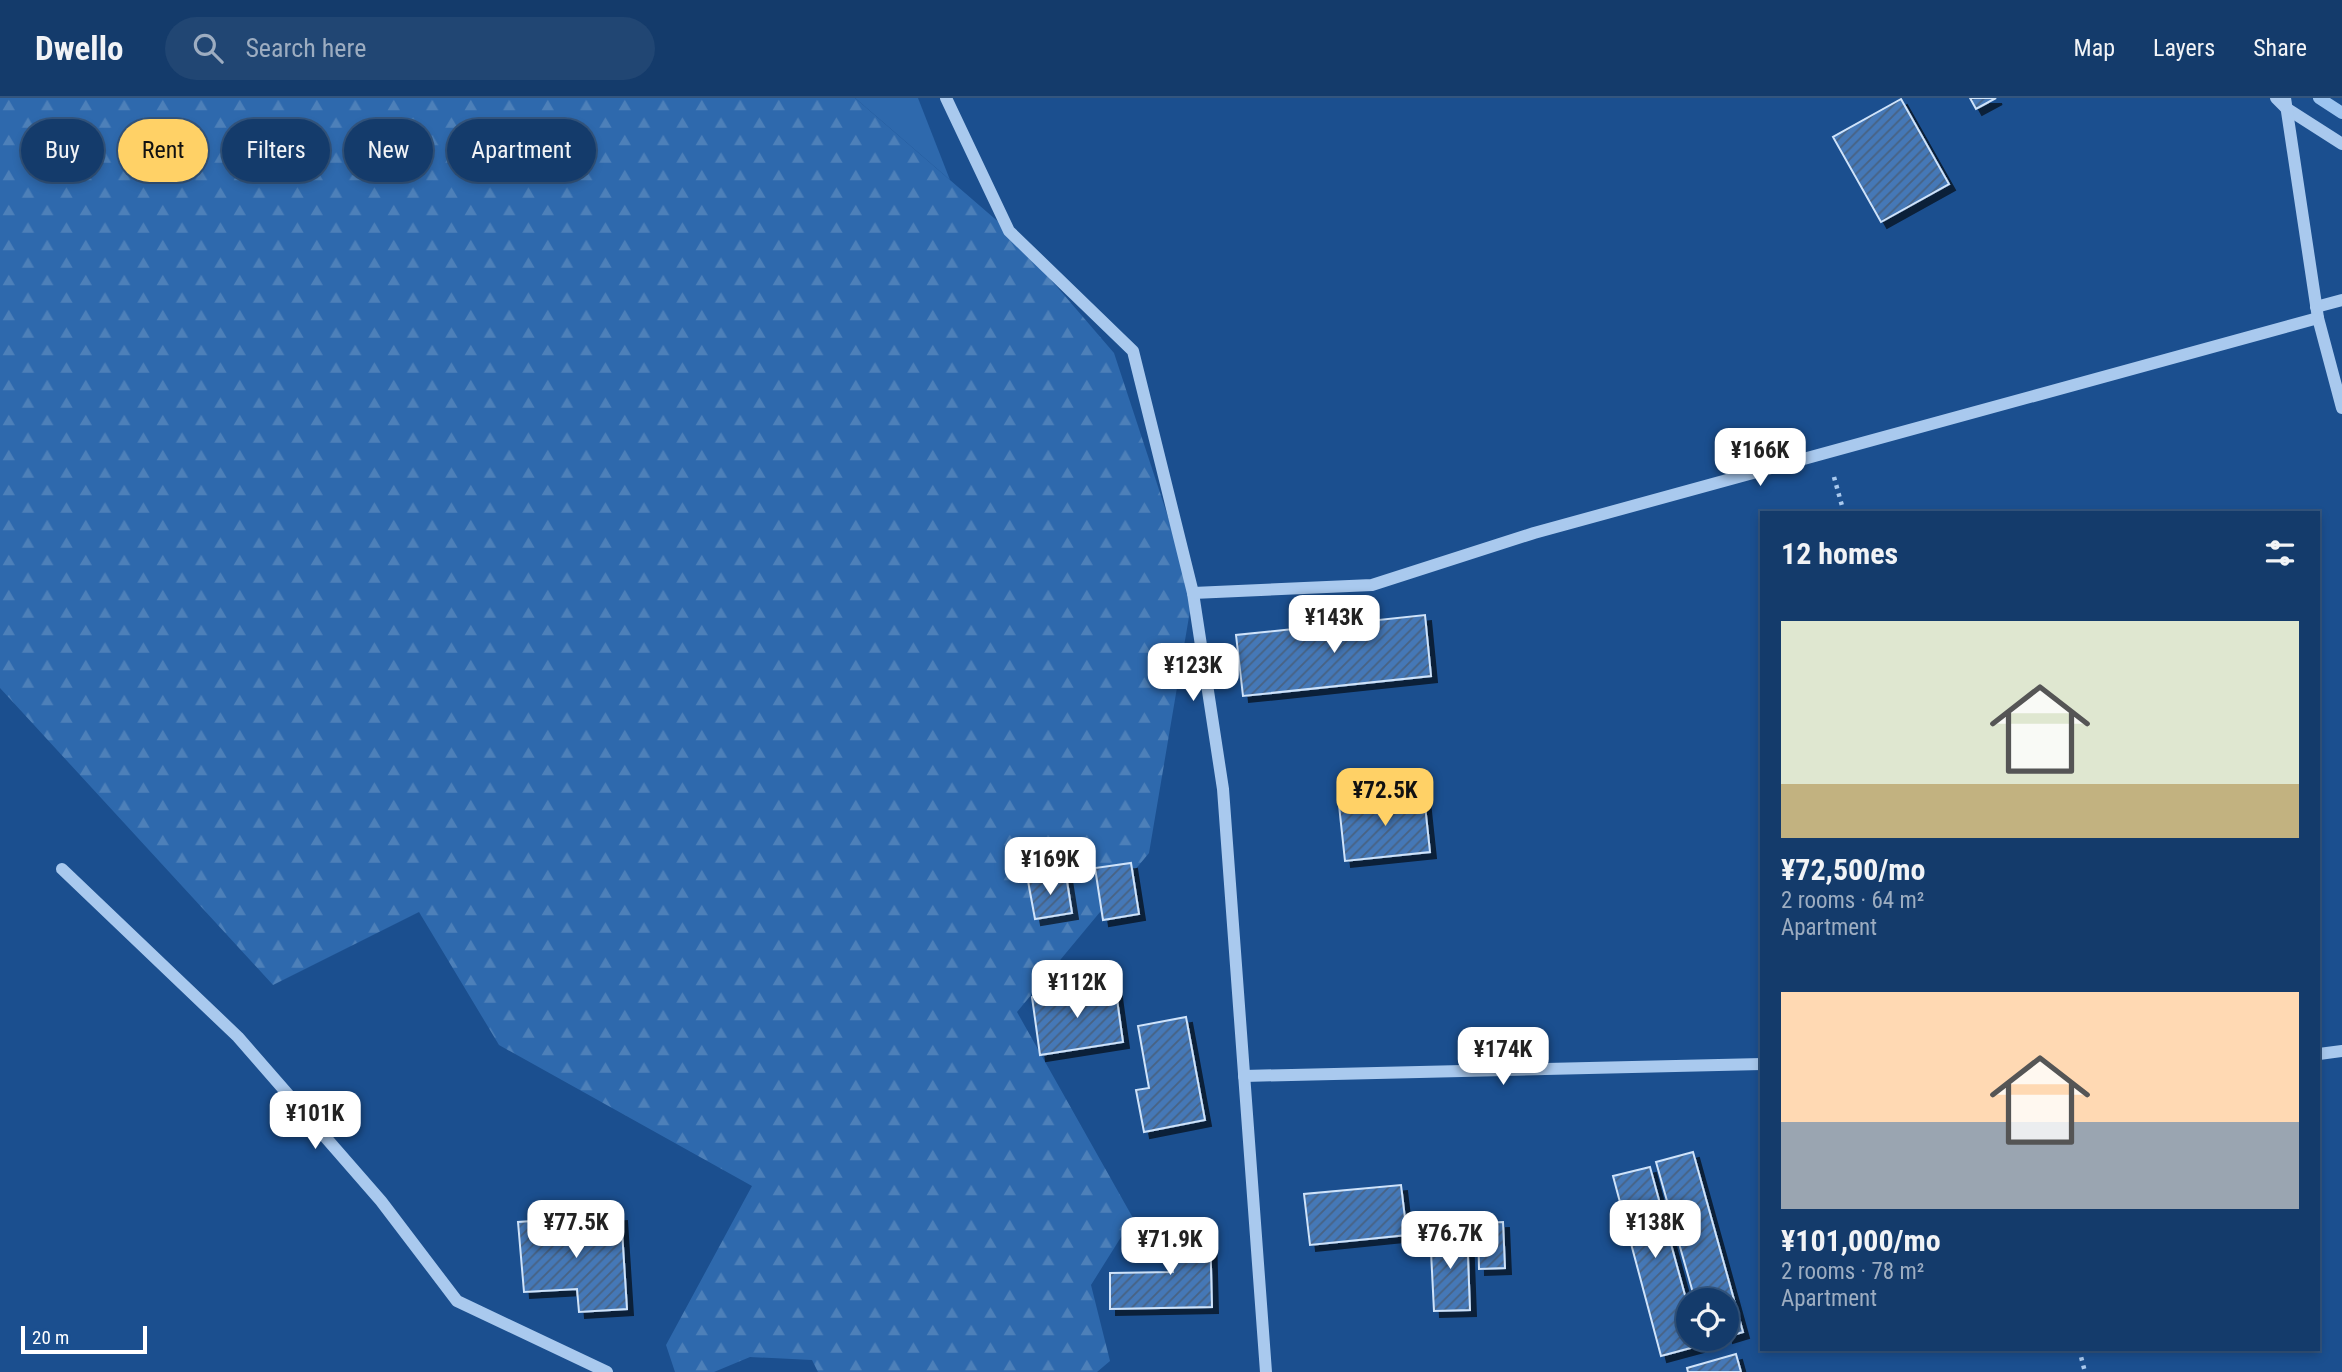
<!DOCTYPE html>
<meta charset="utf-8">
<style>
body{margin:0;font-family:"Roboto Condensed",sans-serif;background:#214673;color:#f1f3f6;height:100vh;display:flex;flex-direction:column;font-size:26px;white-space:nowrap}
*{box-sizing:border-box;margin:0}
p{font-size:23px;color:#9dadc1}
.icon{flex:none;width:38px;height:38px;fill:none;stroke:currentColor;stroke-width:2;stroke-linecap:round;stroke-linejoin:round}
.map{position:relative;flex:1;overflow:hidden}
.sheet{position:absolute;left:1760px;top:413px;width:560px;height:840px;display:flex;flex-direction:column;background:#143b6b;border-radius:0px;box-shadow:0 4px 10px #0003,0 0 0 2px #33557e}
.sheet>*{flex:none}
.top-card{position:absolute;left:21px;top:21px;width:665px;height:63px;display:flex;gap:14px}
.buttons{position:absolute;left:1676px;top:1190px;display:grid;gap:14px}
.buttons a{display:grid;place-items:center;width:63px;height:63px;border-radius:50%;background:#143b6b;box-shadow:0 4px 10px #0003,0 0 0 2px #33557e;font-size:35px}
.scale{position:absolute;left:21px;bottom:18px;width:126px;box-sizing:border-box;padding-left:7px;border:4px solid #fff;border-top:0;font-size:19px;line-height:24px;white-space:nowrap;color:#fff;-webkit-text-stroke:5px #1b4f8f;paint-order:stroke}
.price{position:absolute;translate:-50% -60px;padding:0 16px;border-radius:14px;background:#fff;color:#222;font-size:23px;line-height:46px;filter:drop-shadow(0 2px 4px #0008)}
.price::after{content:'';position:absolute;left:50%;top:42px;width:21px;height:16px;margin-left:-10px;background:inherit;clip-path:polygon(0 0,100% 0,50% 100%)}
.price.on{background:#ffd166;color:#111}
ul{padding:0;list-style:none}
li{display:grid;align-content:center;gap:14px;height:371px;padding:0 21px}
li span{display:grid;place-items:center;height:217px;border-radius:0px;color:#555}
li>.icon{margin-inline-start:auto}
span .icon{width:126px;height:126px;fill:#fffc;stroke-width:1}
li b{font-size:30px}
h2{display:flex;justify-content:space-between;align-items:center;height:84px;padding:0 21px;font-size:30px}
.tag{padding:0 24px;border-radius:32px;background:#143b6b;box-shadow:0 4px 10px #0003,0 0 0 2px #33557e;font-size:24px;line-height:63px}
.tag.on{background:#ffd166;color:#111}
header{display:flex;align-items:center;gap:42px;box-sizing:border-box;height:98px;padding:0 35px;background:#143b6b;border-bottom:2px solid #33557e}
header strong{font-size:33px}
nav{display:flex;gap:38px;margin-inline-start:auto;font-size:24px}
.search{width:490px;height:63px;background:#214673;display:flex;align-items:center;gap:18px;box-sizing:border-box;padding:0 24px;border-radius:38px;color:#9dadc1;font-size:26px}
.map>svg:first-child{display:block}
.grass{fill:#2e69ad}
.forest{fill:url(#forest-firs)}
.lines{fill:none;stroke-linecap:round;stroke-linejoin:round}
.stream{stroke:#9cc4f0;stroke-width:12}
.building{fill:url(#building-hatch);stroke:#cfe3fa;stroke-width:2;filter:url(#shadow)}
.path{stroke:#a9c9ee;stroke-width:4.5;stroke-dasharray:3.5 5;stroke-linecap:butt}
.minor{stroke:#a9c9ee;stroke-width:12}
</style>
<header>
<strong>Dwello</strong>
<div class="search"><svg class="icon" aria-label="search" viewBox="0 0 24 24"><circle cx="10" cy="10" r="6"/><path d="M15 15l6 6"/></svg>Search here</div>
<nav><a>Map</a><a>Layers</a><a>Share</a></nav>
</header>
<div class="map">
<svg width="2342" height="1274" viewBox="0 0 2342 1274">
<defs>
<pattern id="forest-firs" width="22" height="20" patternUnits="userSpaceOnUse" patternTransform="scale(1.75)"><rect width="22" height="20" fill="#2e69ad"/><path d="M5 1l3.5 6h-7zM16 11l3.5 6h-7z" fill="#4d80b9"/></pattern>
<pattern id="building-hatch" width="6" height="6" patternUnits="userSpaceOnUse" patternTransform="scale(1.75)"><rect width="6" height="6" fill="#4478b7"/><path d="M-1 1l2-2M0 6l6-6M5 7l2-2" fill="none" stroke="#486282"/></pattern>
<filter id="shadow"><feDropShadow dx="6" dy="6" stdDeviation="0" flood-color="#0009"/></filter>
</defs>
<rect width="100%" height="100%" fill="#1b4f8f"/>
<polygon class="grass" points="855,0 918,0 950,82"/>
<polygon class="forest" points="0,0 855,0 1009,133 1114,255 1193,495 1149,755 1017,914 1133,1120 1091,1187 1110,1263 1097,1274 818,1274 812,1262 750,1259 714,1274 675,1274 666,1247 752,1088 499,947 419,814 273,887 0,590"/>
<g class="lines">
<polyline class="stream" points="2319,0 2342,15"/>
</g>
<g class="building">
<polygon points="1970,0 1996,0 1976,11"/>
<polygon points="1901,1 1949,86 1881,124 1833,39"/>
<polygon points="1425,517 1431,578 1243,598 1236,537"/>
<polygon points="1424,698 1430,754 1345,763 1339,707"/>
<polygon points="1131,765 1139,816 1103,822 1095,770"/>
<polygon points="1066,777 1072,815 1035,821 1028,783"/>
<polygon points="1115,887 1123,944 1040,957 1032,899"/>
<polygon points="1186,919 1205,1022 1144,1034 1136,992 1149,990 1138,928"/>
<polygon points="1693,1054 1743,1234 1727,1239 1727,1202 1695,1202 1656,1064"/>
<polygon points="1650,1069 1689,1212 1689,1241 1696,1241 1698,1248 1661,1258 1613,1078"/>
<polygon points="1401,1087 1407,1137 1310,1147 1304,1096"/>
<polygon points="621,1117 627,1211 579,1214 577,1191 524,1194 518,1124"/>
<polygon points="1503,1124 1505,1170 1479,1171 1478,1125"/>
<polygon points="1172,1130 1210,1130 1212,1209 1110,1211 1110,1175 1173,1174"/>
<polygon points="1467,1132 1470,1212 1434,1213 1430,1134"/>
<polygon points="1736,1256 1741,1274 1688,1274 1687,1270"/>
</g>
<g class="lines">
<g class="path">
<polyline points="1834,379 1844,415"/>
<polyline points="2079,1251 2085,1274"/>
</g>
<g class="minor">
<polyline points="946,0 1009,133 1133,253 1193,495 1223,691 1266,1274"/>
<polyline points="2276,0 2286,10 2342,46"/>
<polyline points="2285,0 2318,220 2342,310"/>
<polyline points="2316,209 2342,202"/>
<polyline points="1193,495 1372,487 1534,435 2318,220"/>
<polyline points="62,771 238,939 381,1103 457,1203 607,1274"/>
<polyline points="2319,956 2342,953"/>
<polyline points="1244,978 1762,966"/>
</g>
</g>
</svg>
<div class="buttons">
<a><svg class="icon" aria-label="locate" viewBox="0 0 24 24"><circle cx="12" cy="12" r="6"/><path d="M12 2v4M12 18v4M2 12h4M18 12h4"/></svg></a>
</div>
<div class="scale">20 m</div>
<b class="price" style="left:1760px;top:390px">¥166K</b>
<b class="price" style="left:1334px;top:557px">¥143K</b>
<b class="price" style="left:1193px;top:605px">¥123K</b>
<b class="price on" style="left:1385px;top:730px">¥72.5K</b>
<b class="price" style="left:1050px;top:799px">¥169K</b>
<b class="price" style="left:1077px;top:922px">¥112K</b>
<b class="price" style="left:1503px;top:989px">¥174K</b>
<b class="price" style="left:315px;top:1053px">¥101K</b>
<b class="price" style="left:576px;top:1162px">¥77.5K</b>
<b class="price" style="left:1655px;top:1162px">¥138K</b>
<b class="price" style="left:1450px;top:1173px">¥76.7K</b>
<b class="price" style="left:1170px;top:1179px">¥71.9K</b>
<div class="top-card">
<a class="tag">Buy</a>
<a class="tag on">Rent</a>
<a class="tag">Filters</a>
<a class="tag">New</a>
<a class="tag">Apartment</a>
</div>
<section class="sheet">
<h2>12 homes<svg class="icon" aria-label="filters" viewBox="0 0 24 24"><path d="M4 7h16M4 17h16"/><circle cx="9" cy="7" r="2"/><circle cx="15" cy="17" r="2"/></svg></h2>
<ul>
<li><span style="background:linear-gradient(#dfe7d0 75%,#c2b280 0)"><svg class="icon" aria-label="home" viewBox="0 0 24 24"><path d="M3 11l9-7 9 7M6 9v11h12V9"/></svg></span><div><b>¥72,500/mo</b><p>2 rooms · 64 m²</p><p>Apartment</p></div></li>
<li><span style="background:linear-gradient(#ffd9b3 60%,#9aa5b1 0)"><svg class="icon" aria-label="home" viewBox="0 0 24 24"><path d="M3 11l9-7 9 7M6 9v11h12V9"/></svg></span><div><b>¥101,000/mo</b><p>2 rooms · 78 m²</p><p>Apartment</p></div></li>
</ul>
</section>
</div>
